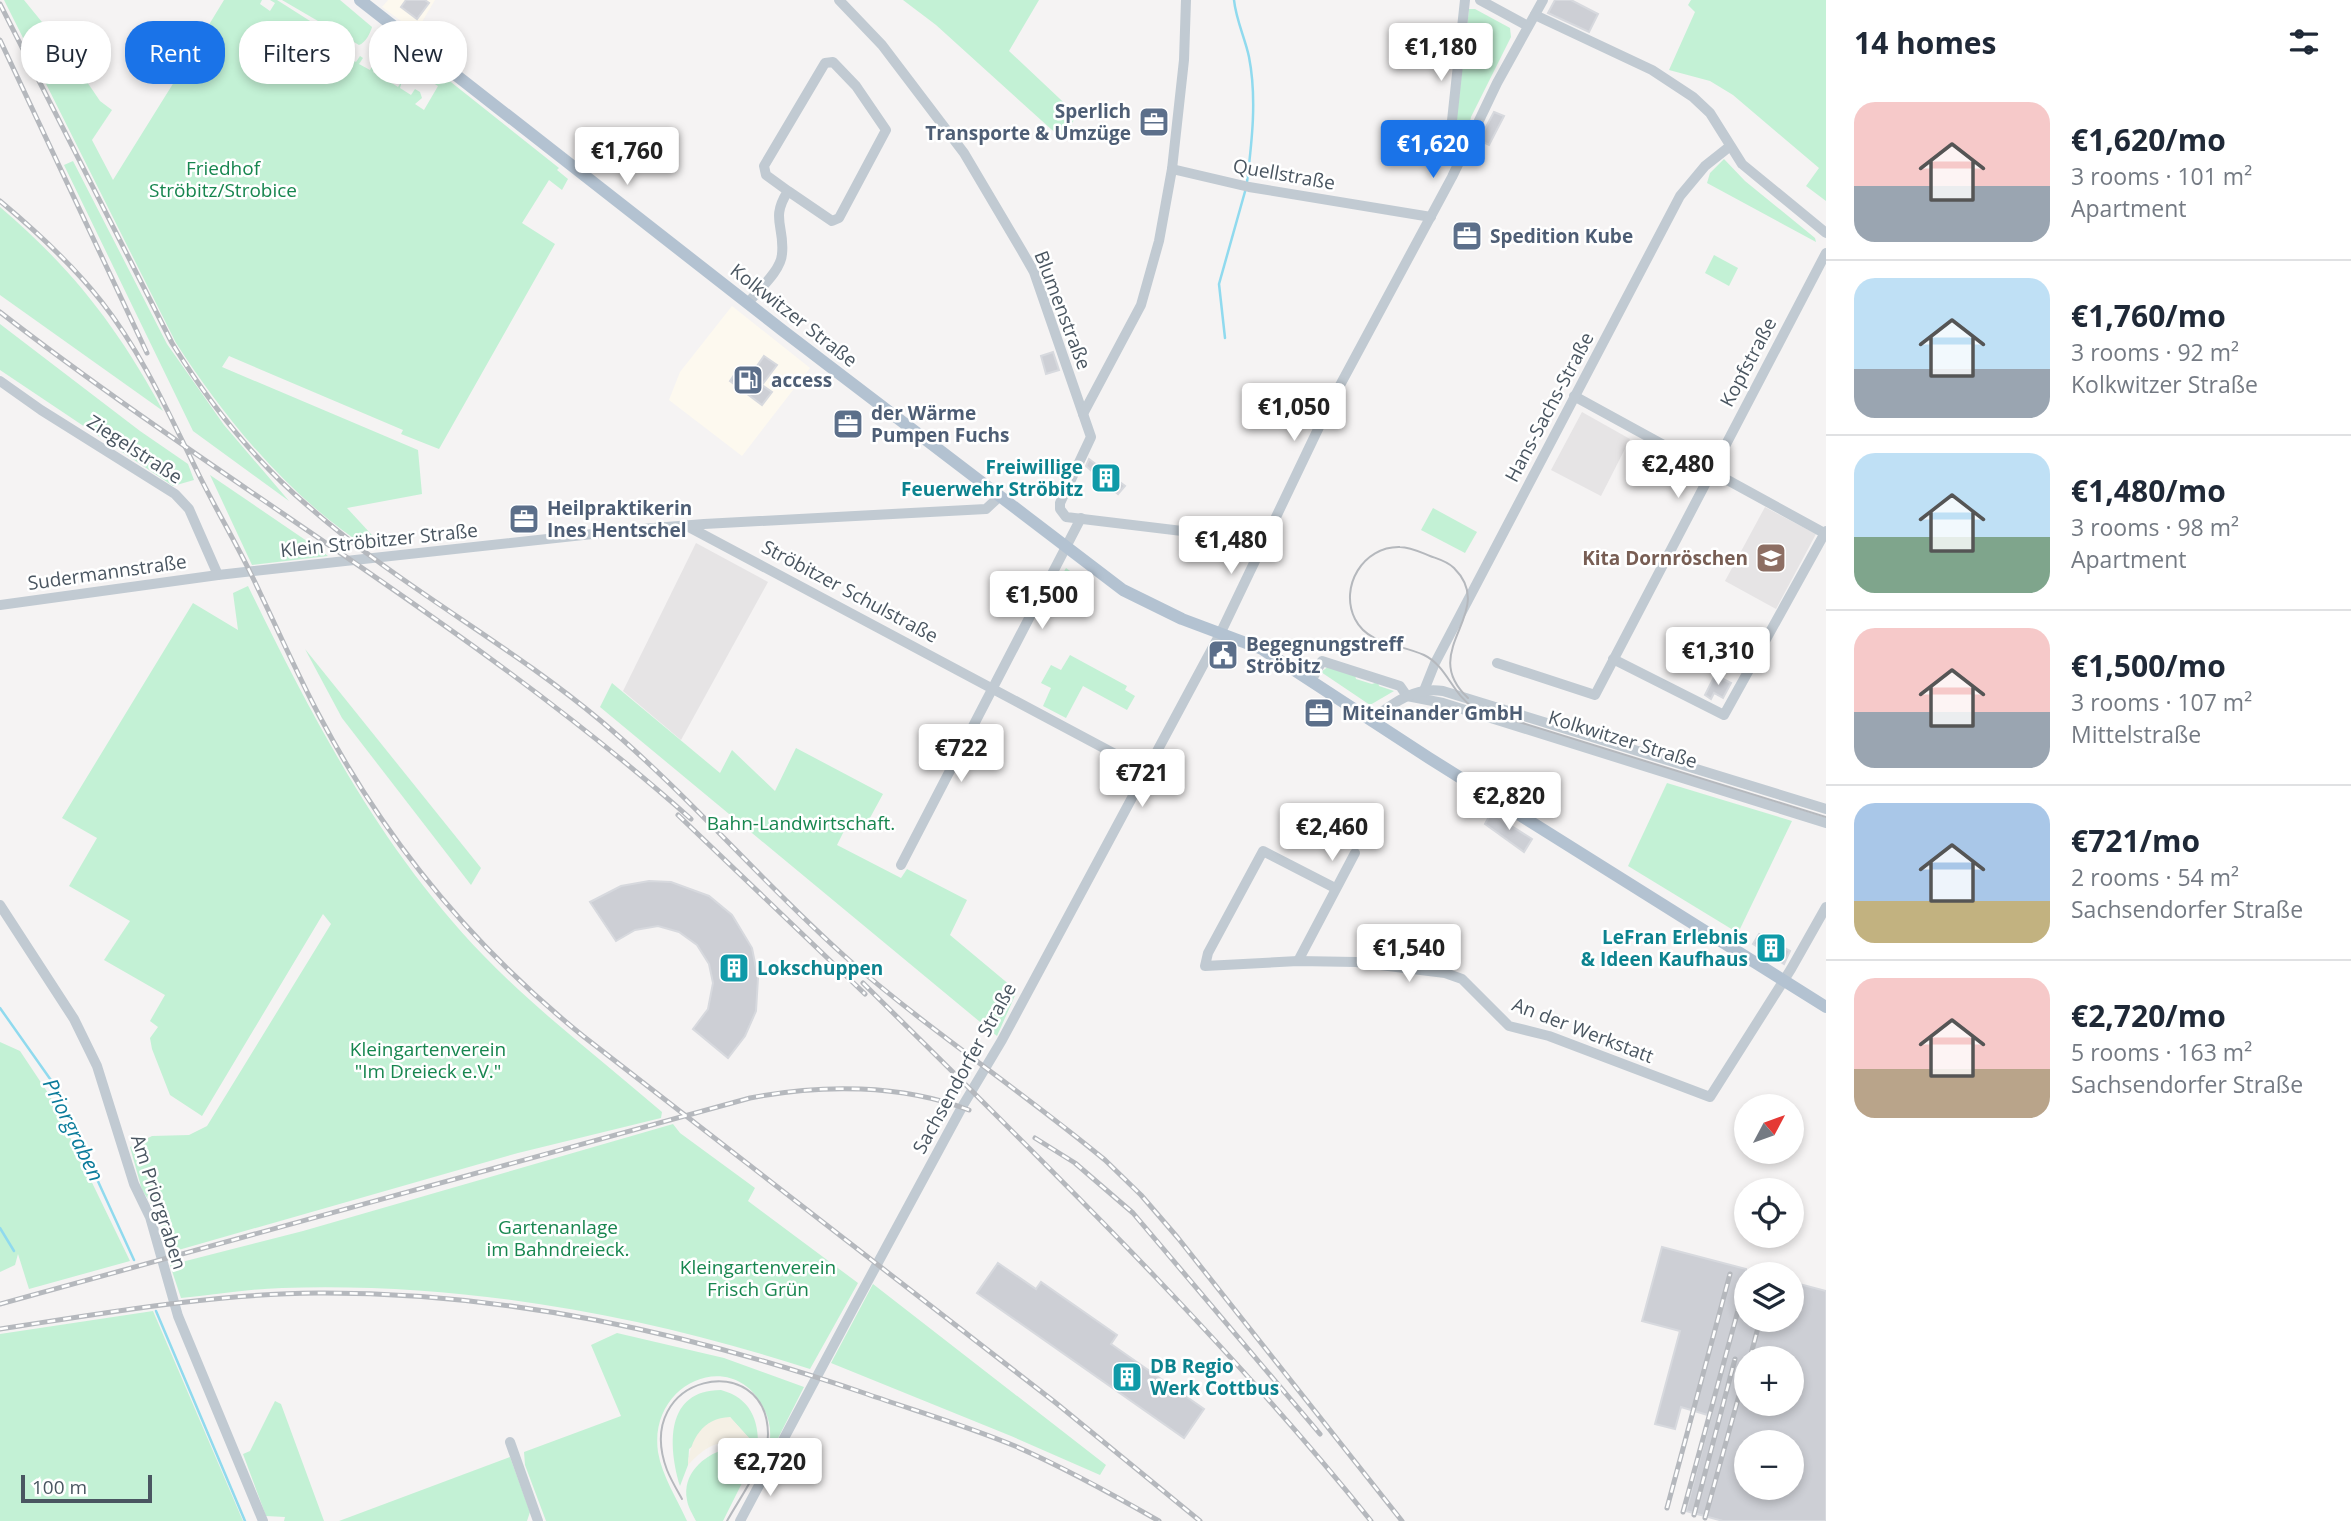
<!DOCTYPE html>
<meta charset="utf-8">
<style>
body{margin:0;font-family:"Open Sans",sans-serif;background:#f2f2f3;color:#1f2937;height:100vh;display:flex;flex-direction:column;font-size:26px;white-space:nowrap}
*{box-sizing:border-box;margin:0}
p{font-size:23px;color:#747a83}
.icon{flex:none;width:38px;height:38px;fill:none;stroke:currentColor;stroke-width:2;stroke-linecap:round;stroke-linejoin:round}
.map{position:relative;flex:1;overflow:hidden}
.side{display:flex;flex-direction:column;background:#fff;width:525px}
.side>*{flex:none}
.banner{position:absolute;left:21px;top:21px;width:665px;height:63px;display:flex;gap:14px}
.needle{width:46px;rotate:49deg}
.controls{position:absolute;left:1734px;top:1094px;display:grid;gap:14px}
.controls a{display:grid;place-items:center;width:70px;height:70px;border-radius:50%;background:#fff;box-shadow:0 4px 10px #0003;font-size:35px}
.scale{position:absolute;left:21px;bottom:18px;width:131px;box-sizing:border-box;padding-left:7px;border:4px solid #4a5661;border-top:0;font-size:19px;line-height:24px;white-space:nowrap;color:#4a5661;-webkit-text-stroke:5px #fff;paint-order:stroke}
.price{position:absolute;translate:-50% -60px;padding:0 16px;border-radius:7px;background:#fff;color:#222;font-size:23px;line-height:46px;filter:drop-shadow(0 2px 4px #0008)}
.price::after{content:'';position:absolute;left:50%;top:42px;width:21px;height:16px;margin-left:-10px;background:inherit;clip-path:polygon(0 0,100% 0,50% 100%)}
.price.current{background:#1a73e8;color:#fff}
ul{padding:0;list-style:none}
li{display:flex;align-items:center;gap:21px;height:175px;padding:0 28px}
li+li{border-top:2px solid #e0e1e3}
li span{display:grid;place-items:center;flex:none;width:196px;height:140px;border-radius:21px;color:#555}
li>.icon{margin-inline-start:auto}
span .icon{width:84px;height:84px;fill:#fffc;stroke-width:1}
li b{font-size:30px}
h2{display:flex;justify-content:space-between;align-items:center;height:84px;padding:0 28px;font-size:30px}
.tag{padding:0 24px;border-radius:28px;background:#fff;box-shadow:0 4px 10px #0003;font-size:24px;line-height:63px}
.tag.current{background:#1a73e8;color:#fff}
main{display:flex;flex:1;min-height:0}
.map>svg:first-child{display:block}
.commercial{fill:#fdf9ef}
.education{fill:#e6e4e5}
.green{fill:#c3f1d5}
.sand{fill:#f5f0e5}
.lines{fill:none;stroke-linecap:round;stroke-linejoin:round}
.stream{stroke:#90daee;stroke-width:2.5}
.building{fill:#cdcfd5;stroke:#d7d9de;stroke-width:2;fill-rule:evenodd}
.minor{stroke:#c1cad2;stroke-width:10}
.major{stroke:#b3c2d1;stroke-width:12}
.tram{stroke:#b5b8bd;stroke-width:2}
.rail-casing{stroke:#b5b8bd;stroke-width:5}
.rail{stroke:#fff;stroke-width:2.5;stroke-dasharray:8;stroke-linecap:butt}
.labels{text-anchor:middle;stroke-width:5;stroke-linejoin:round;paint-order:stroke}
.service-label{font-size:19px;font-weight:bold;fill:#4e5e75;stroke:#fff;text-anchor:start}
.park-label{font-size:19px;fill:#17864f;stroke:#fff}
.street-label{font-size:19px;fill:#4a5661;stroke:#fff}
.culture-label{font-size:19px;font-weight:bold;fill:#0d838f;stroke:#fff;text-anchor:end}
.education-label{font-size:19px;font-weight:bold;fill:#785e54;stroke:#fff;text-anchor:end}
.water-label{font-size:21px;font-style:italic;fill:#0c7c9b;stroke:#fff}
</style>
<main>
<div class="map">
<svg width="1826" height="1521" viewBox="0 0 1826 1521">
<rect width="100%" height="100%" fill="#f5f3f3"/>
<g class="commercial">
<polygon points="388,0 435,0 416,32 382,7"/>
<polygon points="732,306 810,368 742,456 669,400 680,372"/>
</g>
<g class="education">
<polygon points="1582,412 1630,439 1601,496 1551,470"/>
<polygon points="1765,507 1816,534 1776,609 1725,581"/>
<polygon points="696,543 768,582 681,740 623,691"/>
</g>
<g class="green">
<path d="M4,0H24L68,54L100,101L112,110L92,140L113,180L189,58L157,37L164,28L196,46L224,0H262L260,4L270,11L275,3L270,0H277L329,33L328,37L336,41L332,48L343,54L347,48L350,50L346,56L356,62L360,56L363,58L359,64L370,70L373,64L376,66L373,72L383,78L387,72L390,74L387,80L398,87L402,81L400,88L411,95L415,89L420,92L422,98L415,104L424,110L438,86L425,78L421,84L419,82L422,76L411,70L408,75L409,68L398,62L392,66L396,61L385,54L381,59L372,54L370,49L383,35L437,71L559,168L557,170L568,179L562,190L549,180L522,223L555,244L439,449L401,434L403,430L229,356L222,367L418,450L422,494L347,508L383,547L371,550C291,499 227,422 176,343Z"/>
<path d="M282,0H340L372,27C370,34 365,43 359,45Z"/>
<polygon points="903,0 1039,0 1009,51 1077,115 1062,139 936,25"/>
<polygon points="1691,0 1826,0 1826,201 1806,186 1819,168 1733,95 1710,81 1669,70 1695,12 1688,5"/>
<polygon points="1469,9 1475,9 1510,28 1511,37 1471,117 1468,131 1461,134 1456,129 1456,123"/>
<polygon points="1724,159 1745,181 1815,238 1816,242 1707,183 1710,173"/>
<polygon points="73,161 167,344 224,425 289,501 193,431 64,165"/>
<path d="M0,207C72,268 118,328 163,411L0,295Z"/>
<polygon points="1714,255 1738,268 1729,286 1705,273"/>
<polygon points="0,324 140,431 188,464 194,480 173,486 0,370"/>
<polygon points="210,475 323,552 328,556 252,565"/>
<polygon points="1433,508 1477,532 1465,553 1421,530"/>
<polygon points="1066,568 1085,582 1061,615 1045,605"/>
<path d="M248,586C313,719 380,848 483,955C538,1012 603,1061 662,1112L661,1118L518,1153L168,1253L159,1221L166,1218L162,1205L153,1207L142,1190L130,1147L152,1136L189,1135L207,1126L331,924L323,914L202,1116L170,1095L152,1049L150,1038L158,1027L150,1021L165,995L104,960L130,921L69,886L97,838L62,818L193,603L238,630L233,593Z"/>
<polygon points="305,649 481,868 471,885 342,718"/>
<polygon points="1070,655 1127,686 1125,690 1135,696 1127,710 1083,686 1066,718 1043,706 1051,688 1041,683 1051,665 1061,670"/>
<polygon points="1329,666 1355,675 1356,679 1372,684 1378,682 1379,686 1394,691 1370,705 1321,672"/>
<polygon points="612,683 720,773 732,750 775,791 796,748 883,794 865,827 850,819 837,845 901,878 907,869 967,900 950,935 1017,991 997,1036 600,707"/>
<polygon points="1667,783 1792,821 1738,933 1628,866"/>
<polygon points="0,1042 20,1051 50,1096 130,1261 29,1289 18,1254 15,1265 0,1272"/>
<path d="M673,1124L680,1133L755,1188L748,1201L858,1283L810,1369C639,1314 462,1282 282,1288C248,1289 214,1295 181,1298L170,1265L303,1231Z"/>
<polygon points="873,1284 1106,1465 1100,1475 1011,1436 831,1363"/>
<polygon points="153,1311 243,1521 0,1521 0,1334"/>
<path d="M617,1333L724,1358L804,1387L771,1452H767C772,1438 771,1424 765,1411C736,1345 648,1381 658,1452C662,1476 677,1499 687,1521H546L525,1465L524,1452L621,1416L591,1345Z"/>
<path d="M721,1390C750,1398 759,1419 758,1448L730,1417L689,1449L688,1465L680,1486C668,1446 665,1390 721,1390Z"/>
<polygon points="275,1401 281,1404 324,1521 284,1521 285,1517 266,1516 243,1454 250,1451"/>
<path d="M725,1449L739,1450L755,1457L723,1521H696C693,1515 688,1507 687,1500C682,1474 703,1456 725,1449Z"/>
<polygon points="510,1457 530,1512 527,1521 339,1521"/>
</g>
<path class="sand" d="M730,1417L758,1448C727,1436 710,1441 688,1465C690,1439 703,1418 730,1417Z"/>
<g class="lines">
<g class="stream">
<path d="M1234,0C1236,20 1245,38 1249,57C1257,98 1252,141 1247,182"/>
<polyline points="1225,338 1219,284 1246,188"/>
<polyline points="0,1008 53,1083 134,1260"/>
<polyline points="0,1228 14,1251"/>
<polyline points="156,1311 245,1521"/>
</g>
</g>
<g class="building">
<polygon points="406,0 425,0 429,3 417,19 401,7"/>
<polygon points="1555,0 1571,0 1598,14 1589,32 1548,13"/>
<polygon points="1494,112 1504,116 1489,145 1479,140"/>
<polygon points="1053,352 1059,370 1046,374 1041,356"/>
<polygon points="764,356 777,365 762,385 772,392 762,405 730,381 739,368 750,376"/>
<polygon points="1089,459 1125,486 1118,494 1086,466"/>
<polygon points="1715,675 1731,683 1723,698 1714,693 1711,699 1705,695"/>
<polygon points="1491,813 1532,839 1524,852 1485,824"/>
<polygon points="649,881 671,882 709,896 732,915 752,948 758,978 756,1011 745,1036 728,1058 693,1029 708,1009 713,983 709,964 697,945 679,932 658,926 635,930 616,941 590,902 621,886"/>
<polygon points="1759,934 1790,951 1784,964 1753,944"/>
<path d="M1662,1247L1746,1269V1320H1792V1282L1826,1291V1521H1723L1686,1511L1711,1416L1681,1407L1675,1429L1655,1424L1680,1331L1642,1321ZM1746,1358H1792V1404H1746ZM1746,1442H1792V1488H1746Z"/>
<polygon points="998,1263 1036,1289 1041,1282 1117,1335 1111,1344 1204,1409 1184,1438 977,1293"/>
</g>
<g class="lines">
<g class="minor">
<polyline points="839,0 882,45 964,153 1022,251 1034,272 1091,437 1060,503 1060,509 1066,517 1265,541"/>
<polyline points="1465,0 1451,130 1468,146"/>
<polyline points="1480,0 1528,26"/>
<polyline points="1535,15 1652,70 1693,97 1710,113 1742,164 1826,233"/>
<polyline points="1172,169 1249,187 1431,217"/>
<path d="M748,303C758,290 781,271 782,254C785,226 770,219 788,191L766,175L764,166L825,63L833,62L856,86L886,130L839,218L832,221L788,191"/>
<polyline points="0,381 41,410 175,494 189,509 218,575"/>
<polyline points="1574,396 1826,534"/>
<polyline points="1083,414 1141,305 1159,241 1172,169 1184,60 1186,0"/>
<polyline points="687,526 1145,770"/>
<polyline points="0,605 218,575 629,530 704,524 986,509 1000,496"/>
<polyline points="1613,659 1724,715 1826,531"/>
<polyline points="1497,663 1595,695 1826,253"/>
<polyline points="1311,681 1322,661 1400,686 1407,696 1443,703 1826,823"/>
<polyline points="1421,698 1435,663 1680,196 1705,166 1729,147"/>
<path d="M1371,720C1392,704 1414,686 1443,691L1826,809"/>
<polyline points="901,865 1081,518"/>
<polyline points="1335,888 1263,851 1208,953 1205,966 1298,961 1356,962 1445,973 1462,979 1509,1026 1549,1036 1710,1097 1791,969 1826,907"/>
<polyline points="0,905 74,1019 97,1066 134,1184 150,1217 178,1316 263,1521"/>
<polyline points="1298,961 1355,853"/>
<polyline points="510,1442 538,1521"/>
<polyline points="740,1521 855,1305 962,1107 1002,1040 1221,632 1331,402 1452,177 1497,83 1543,0"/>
</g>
<polyline class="major" points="360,0 782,330 1123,590 1182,619 1262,649 1429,758 1826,1007"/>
<g class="tram">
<path d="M1468,698C1416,650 1499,613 1454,568C1447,561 1438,559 1430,556C1420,552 1410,547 1400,547C1363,546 1339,587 1355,619C1368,645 1400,644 1424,655C1447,666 1452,694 1474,708L1826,817"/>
<path d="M682,1499C677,1490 671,1480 667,1470C631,1374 767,1347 768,1434C768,1459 739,1499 727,1521"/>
</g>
<g class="rail-casing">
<g id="rail">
<path d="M0,4L172,343C209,403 254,460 308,506C399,586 508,643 601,721C689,795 763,884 849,960C930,1031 1022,1091 1105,1160L1141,1195L1178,1238L1402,1521"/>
<polyline points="0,40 147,353"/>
<path d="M0,201C37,232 71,263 101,301C142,353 168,412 197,471C214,506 234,539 251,574C274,621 295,670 320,717C386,842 473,947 583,1036L1056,1403L1200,1521"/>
<path d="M0,312C226,487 477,628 691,819"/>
<polyline points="678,815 865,994"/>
<path d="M863,983C1038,1157 1217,1329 1371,1521"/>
<polyline points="1035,1138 1075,1163 1133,1213 1320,1434"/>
<path d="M0,1304L750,1098C821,1084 901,1084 969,1110"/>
<path d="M0,1329C105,1313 211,1294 318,1293C507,1292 689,1333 867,1394C916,1411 967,1426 1015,1446C1065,1468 1112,1494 1159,1521"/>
<polyline points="1750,1358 1760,1320"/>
<polyline points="1667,1508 1730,1274"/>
<polyline points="1683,1512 1746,1281"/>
<polyline points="1694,1515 1735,1359"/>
<polyline points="1705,1518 1746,1370"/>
</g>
</g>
<use href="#rail" class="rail"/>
</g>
<defs>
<g id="office-square" transform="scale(1.575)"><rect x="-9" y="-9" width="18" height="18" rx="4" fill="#5c6f8a" stroke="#fff"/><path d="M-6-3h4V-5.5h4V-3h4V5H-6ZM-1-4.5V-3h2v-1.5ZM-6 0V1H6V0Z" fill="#fff"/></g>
<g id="fuel-square" transform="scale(1.575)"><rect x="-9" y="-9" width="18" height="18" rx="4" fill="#5c6f8a" stroke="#fff"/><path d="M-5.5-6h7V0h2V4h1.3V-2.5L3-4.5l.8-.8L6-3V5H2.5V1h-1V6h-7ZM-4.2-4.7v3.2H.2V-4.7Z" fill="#fff"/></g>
<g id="building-square" transform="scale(1.575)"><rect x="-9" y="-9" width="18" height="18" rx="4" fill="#0f9aa8" stroke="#fff"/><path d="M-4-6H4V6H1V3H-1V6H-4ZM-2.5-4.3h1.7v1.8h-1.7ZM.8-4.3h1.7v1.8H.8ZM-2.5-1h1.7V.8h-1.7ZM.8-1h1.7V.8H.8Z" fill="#fff"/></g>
<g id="school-square" transform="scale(1.575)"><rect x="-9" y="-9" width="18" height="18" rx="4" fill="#8d6e63" stroke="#fff"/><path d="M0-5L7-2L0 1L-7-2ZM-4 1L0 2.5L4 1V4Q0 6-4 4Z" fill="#fff"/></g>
<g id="civic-square" transform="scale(1.575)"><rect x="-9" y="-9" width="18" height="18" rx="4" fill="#5c6f8a" stroke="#fff"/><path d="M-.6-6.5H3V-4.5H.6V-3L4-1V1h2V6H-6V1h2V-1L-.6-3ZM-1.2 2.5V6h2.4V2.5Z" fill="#fff"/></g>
</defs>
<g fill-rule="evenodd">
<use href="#office-square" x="1154" y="122"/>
<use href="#office-square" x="1467" y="236"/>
<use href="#fuel-square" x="748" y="380"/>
<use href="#office-square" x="848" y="424"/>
<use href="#building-square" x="1106" y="478"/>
<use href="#office-square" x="524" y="519"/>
<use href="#school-square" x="1771" y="558"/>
<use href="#civic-square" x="1223" y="655"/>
<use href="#office-square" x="1319" y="713"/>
<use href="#building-square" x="1771" y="948"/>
<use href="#building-square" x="734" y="968"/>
<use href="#building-square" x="1127" y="1377"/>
</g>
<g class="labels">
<g class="service-label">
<text x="1131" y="118" text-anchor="end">Sperlich<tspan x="1131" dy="22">Transporte &amp; Umzüge</tspan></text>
<text x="1490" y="243">Spedition Kube</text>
<text x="771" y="387">access</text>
<text x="871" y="420">der Wärme<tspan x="871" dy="22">Pumpen Fuchs</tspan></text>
<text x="547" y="515">Heilpraktikerin<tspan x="547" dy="22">Ines Hentschel</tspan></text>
<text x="1246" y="651">Begegnungstreff<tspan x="1246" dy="22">Ströbitz</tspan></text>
<text x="1342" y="720">Miteinander GmbH</text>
</g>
<g class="park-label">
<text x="223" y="175">Friedhof<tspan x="223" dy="22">Ströbitz/Strobice</tspan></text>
<text x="801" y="830">Bahn-Landwirtschaft.</text>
<text x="428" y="1056">Kleingartenverein<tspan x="428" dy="22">"Im Dreieck e.V."</tspan></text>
<text x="558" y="1234">Gartenanlage<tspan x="558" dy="22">im Bahndreieck.</tspan></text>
<text x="758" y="1274">Kleingartenverein<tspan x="758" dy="22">Frisch Grün</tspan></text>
</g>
<g class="street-label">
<text transform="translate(1284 174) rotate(10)" y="7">Quellstraße</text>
<text transform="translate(1063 310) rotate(69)" y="7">Blumenstraße</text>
<text transform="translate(794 315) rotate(38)" y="7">Kolkwitzer Straße</text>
<text transform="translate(1748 362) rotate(-62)" y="7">Kopfstraße</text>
<text transform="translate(1549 407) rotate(-62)" y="7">Hans-Sachs-Straße</text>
<text transform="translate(135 449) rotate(33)" y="7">Ziegelstraße</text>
<text transform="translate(379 540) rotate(-6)" y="7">Klein Ströbitzer Straße</text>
<text transform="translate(107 572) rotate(-8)" y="7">Sudermannstraße</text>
<text transform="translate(850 591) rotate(28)" y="7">Ströbitzer Schulstraße</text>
<text transform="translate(1623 739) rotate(17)" y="7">Kolkwitzer Straße</text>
<text transform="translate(1583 1030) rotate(21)" y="7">An der Werkstatt</text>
<text transform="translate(964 1068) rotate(-61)" y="7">Sachsendorfer Straße</text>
<text transform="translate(159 1202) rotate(72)" y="7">Am Priorgraben</text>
</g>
<g class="culture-label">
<text x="1083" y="474">Freiwillige<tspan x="1083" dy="22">Feuerwehr Ströbitz</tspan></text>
<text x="1748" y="944">LeFran Erlebnis<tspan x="1748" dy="22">&amp; Ideen Kaufhaus</tspan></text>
<text x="757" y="975" text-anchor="start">Lokschuppen</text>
<text x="1150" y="1373" text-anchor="start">DB Regio<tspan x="1150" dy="22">Werk Cottbus</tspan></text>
</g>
<g class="education-label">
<text x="1748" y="565">Kita Dornröschen</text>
</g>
<g class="water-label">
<text transform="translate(73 1130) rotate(64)" y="7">Priorgraben</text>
</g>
</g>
</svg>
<div class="controls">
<a><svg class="needle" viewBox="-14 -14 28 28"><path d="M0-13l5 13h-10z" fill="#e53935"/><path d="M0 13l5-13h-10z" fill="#747a83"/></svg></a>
<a><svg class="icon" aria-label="locate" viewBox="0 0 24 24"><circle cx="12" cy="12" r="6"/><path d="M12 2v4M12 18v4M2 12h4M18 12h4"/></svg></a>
<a><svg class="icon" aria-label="layers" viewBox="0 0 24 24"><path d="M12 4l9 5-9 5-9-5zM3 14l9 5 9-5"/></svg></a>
<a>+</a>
<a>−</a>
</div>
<div class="scale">100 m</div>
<b class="price" style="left:1441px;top:83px">€1,180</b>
<b class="price current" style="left:1433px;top:180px">€1,620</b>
<b class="price" style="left:627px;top:187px">€1,760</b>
<b class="price" style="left:1294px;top:443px">€1,050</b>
<b class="price" style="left:1678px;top:500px">€2,480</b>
<b class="price" style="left:1231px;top:576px">€1,480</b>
<b class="price" style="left:1042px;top:631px">€1,500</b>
<b class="price" style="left:1718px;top:687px">€1,310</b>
<b class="price" style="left:961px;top:784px">€722</b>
<b class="price" style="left:1142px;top:809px">€721</b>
<b class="price" style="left:1509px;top:832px">€2,820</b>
<b class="price" style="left:1332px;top:863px">€2,460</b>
<b class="price" style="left:1409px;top:984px">€1,540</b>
<b class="price" style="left:770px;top:1498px">€2,720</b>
<div class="banner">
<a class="tag">Buy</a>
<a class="tag current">Rent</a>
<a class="tag">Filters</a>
<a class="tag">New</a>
</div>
</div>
<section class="side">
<h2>14 homes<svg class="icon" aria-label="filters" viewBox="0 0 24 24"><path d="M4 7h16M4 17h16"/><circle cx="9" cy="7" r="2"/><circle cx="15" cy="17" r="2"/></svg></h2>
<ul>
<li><span style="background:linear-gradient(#f6c9c9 60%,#9aa5b1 0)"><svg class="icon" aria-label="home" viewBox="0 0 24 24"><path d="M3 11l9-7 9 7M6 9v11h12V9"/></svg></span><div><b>€1,620/mo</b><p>3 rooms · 101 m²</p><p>Apartment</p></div></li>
<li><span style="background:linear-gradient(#bfe0f5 65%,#9aa5b1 0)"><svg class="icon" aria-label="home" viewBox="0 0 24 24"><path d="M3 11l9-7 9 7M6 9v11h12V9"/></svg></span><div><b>€1,760/mo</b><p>3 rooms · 92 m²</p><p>Kolkwitzer Straße</p></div></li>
<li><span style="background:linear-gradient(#bfe0f5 60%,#7fa58c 0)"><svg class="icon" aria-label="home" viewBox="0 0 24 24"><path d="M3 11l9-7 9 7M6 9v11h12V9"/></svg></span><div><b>€1,480/mo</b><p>3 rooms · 98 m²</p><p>Apartment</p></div></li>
<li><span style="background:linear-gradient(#f6c9c9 60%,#9aa5b1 0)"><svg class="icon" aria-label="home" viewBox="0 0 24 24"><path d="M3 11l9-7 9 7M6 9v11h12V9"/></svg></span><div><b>€1,500/mo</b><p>3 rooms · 107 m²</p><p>Mittelstraße</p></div></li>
<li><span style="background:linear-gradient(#a9c7e8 70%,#c2b280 0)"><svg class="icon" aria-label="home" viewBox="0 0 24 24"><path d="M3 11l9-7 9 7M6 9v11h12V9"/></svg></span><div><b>€721/mo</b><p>2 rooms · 54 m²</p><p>Sachsendorfer Straße</p></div></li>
<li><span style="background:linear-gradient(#f6c9c9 65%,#b9a48a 0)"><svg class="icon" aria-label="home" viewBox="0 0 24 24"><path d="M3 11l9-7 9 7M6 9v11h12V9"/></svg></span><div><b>€2,720/mo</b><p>5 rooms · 163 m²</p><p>Sachsendorfer Straße</p></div></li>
</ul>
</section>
</main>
